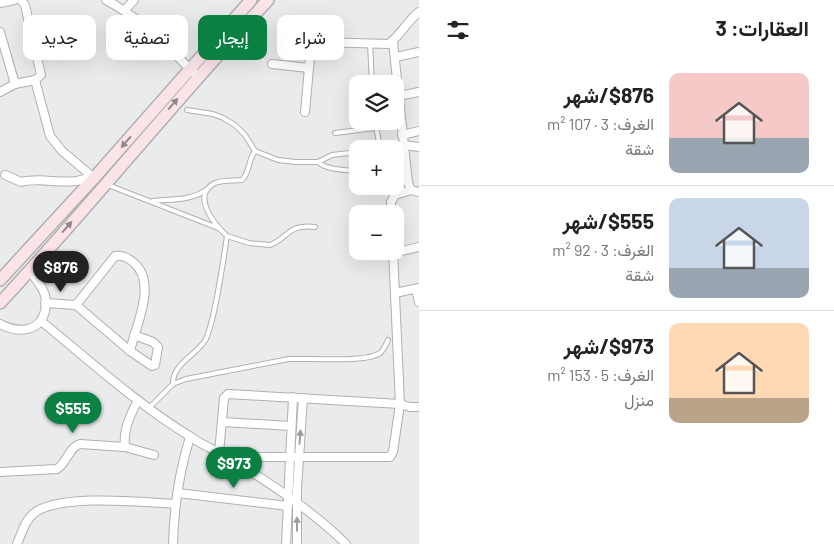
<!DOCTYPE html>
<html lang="ar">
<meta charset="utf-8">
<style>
body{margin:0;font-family:Barlow,Vazirmatn,sans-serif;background:#f6f6f6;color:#222;direction:rtl;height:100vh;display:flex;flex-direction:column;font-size:19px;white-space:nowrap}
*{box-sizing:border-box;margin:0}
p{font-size:16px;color:#767676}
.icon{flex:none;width:28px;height:28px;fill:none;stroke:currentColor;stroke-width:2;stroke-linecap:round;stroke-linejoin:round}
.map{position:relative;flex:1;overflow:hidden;direction:ltr}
.side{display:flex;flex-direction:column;background:#fff;width:415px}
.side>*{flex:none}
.banner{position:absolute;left:15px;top:15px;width:329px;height:45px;direction:rtl;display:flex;gap:10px}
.fabs{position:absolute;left:349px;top:75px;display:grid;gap:10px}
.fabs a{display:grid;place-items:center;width:55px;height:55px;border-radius:10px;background:#fff;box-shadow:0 5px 20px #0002;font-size:25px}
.price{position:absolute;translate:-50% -42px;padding:0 11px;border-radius:18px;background:#0b8043;color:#fff;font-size:16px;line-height:32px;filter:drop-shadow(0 1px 2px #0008)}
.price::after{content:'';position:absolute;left:50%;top:30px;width:15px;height:11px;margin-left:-8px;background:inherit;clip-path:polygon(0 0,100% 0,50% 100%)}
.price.current{background:#222;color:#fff}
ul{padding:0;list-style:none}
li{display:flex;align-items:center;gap:15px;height:125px;padding:0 25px}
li+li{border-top:1px solid #e0e0e0}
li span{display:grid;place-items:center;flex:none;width:140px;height:100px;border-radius:10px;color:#555}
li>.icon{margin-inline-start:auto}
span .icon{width:60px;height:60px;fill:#fffc;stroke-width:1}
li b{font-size:21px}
h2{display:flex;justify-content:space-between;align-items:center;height:60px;padding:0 25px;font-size:21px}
.pill{padding:0 18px;border-radius:10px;background:#fff;box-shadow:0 5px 20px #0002;font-size:18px;line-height:45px}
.pill.current{background:#0b8043;color:#fff}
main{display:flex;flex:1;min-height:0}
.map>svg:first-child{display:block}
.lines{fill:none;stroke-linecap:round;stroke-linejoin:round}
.lane-casing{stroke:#b0b0b2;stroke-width:6}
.street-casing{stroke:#b0b0b2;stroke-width:10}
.secondary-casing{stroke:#b0b0b2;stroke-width:14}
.lane{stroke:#fff;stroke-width:4}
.street{stroke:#fff;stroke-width:8}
.secondary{stroke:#fbe4e8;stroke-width:11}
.oneway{fill:#918789}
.oneway2{fill:#9d9d9e}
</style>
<main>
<section class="side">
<h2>العقارات: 3<svg class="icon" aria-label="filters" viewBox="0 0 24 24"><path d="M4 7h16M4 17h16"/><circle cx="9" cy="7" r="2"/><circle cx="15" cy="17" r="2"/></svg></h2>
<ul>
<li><span style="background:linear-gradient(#f6c9c9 65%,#9aa5b1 0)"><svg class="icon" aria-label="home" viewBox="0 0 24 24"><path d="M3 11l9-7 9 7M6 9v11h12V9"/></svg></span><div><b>$876/شهر</b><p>الغرف: 3 · 107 m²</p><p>شقة</p></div></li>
<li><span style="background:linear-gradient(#c9d6e8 70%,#9aa5b1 0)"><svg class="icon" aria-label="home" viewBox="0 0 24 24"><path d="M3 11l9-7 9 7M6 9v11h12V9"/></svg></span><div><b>$555/شهر</b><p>الغرف: 3 · 92 m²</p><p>شقة</p></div></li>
<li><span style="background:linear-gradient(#ffd9b3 75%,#b9a48a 0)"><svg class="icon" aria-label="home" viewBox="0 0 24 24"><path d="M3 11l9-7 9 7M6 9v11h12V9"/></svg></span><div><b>$973/شهر</b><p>الغرف: 5 · 153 m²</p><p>منزل</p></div></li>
</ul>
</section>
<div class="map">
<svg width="419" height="544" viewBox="0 0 419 544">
<rect width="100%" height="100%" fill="#eaebec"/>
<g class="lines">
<g class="lane-casing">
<g id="lane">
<polyline points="370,43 372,84"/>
<polyline points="187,110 213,114 223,118 235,125 245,135 255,151 278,160 296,162 318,162 332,155 358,152"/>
<polyline points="335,133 375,128"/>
<polyline points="373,149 380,148 375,121"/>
<path d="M318,162C327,170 345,170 358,171"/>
<polyline points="108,185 218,228"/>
<path d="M153,201C174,199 190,201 208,189"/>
<path d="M227,236L249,243L270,245C290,237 287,224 315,227"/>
<path d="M173,384C172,364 196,356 206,339C209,332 211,324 213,316C219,290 223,263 227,236C215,225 190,195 215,183C223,180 234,181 242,180C250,172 248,160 255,151"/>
<path d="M149,408L173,384L186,379L289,359C308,358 366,363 380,353C384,350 386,344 388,340"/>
</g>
</g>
<g class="street-casing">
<g id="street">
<path d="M106,0C142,19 169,48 197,76"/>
<polyline points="0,3 14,0"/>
<polyline points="125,10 134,0"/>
<polyline points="0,32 15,84"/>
<polyline points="393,42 408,183 411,190 419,192"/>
<polyline points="396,57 419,52"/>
<path d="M272,64L309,68L311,47L319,42L388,44C398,39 407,21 419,12"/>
<polyline points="35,80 50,136 62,151 94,178"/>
<polyline points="0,92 15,84 35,80 41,75 25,5 21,0"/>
<polyline points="399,96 419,92"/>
<polyline points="305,112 309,68"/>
<polyline points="402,135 419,131"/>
<polyline points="403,145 419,147"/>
<path d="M5,175L21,182C44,176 71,188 91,176"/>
<polyline points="391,214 391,202 395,195 411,190"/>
<polyline points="393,251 400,404 410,407 419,407"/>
<polyline points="393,253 419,247"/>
<polyline points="416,289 419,302"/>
<polyline points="395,293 419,288"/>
<polyline points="45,303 76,305 130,351 152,366 155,365 158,347 153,342 134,335"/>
<path d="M76,305L115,256C122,255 127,257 133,262C158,282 136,325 130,351"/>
<path d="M41,321C90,361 137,404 191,437C202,445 215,450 227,457C269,482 312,510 346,544"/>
<path d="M0,324C17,333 40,333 45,311C46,306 46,299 45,295C42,286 35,278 30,271"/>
<polyline points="222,422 291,426"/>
<path d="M125,447C123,429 130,416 138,400"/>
<polyline points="219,453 224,398 228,394 400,404 393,452 390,457 227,457"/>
<path d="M0,472L57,469C68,462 68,448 80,444L125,447L154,455"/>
<polyline points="178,493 288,506"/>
<path d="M17,544C22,533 24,522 33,514C57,493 143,502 176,504"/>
<path d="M173,544C174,508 179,472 190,437"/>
<polyline points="286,544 293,397"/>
<polyline points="297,544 297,489 303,398"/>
</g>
</g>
<g class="secondary-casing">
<g id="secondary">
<polyline points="0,280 94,178 251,0"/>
<path d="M0,303C92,204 176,99 268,0"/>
</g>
</g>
<use href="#lane" class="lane"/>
<use href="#street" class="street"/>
<use href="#secondary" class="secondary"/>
</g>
<defs><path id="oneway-solid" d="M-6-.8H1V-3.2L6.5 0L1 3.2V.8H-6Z" transform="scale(1.25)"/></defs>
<g class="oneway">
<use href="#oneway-solid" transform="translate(173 104) rotate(-49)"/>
<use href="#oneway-solid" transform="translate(126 142) rotate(131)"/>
<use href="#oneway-solid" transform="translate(67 227) rotate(-49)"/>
</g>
<g class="oneway2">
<use href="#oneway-solid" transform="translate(300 437) rotate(-86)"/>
<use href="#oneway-solid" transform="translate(297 524) rotate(-90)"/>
</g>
</svg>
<div class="fabs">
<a><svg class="icon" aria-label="layers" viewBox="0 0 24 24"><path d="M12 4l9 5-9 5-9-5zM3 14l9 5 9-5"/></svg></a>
<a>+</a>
<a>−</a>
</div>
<b class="price current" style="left:61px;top:293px">$876</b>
<b class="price" style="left:73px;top:434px">$555</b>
<b class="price" style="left:234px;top:489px">$973</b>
<div class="banner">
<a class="pill">شراء</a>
<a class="pill current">إيجار</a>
<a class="pill">تصفية</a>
<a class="pill">جديد</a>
</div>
</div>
</main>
